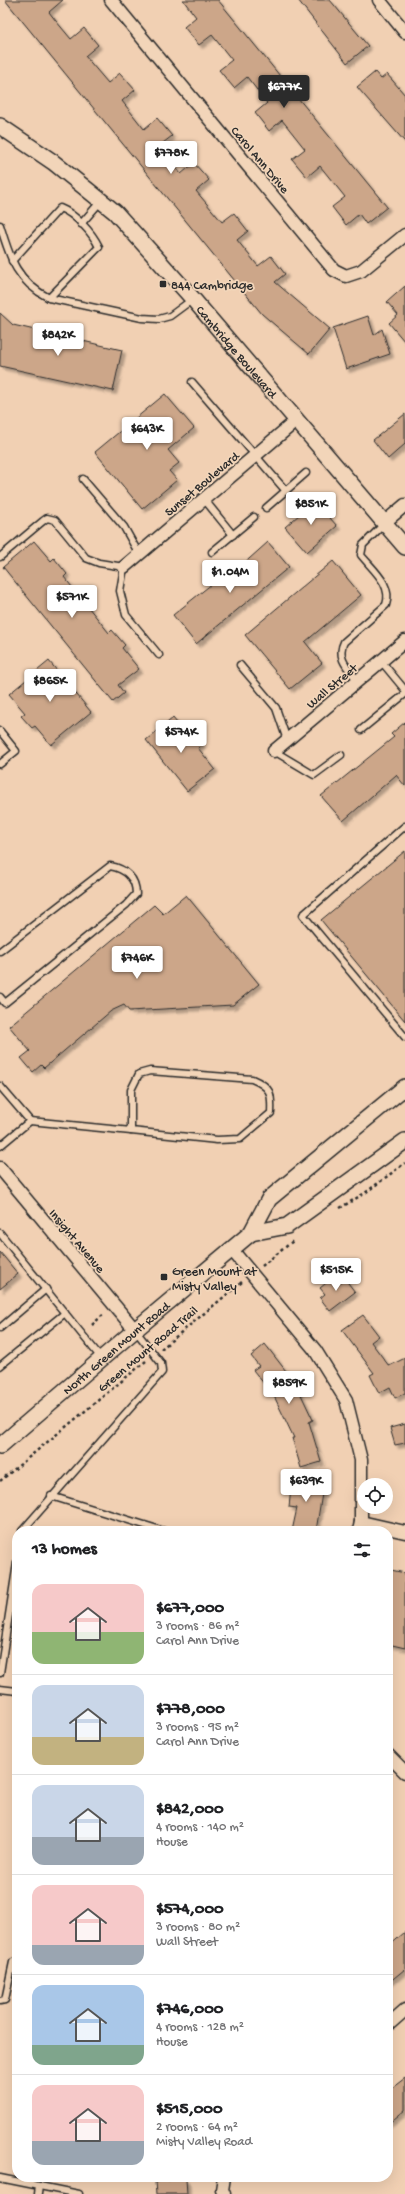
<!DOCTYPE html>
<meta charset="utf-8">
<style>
body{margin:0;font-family:"Gochi Hand",sans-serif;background:#f2f2f2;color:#202124;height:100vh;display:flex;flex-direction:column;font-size:15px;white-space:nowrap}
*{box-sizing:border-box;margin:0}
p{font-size:13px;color:#757577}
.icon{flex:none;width:22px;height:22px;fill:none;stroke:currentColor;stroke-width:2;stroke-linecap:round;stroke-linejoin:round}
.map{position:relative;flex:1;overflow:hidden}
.details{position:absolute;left:12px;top:1526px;width:381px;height:656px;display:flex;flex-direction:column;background:#fff;border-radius:16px;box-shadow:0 4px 16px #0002}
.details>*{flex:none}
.fabs{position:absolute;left:357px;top:1478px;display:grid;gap:8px}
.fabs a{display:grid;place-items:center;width:36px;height:36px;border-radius:50%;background:#fff;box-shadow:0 4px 16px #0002;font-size:20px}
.price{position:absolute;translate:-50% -34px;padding:0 9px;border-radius:4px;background:#fff;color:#222;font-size:13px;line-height:26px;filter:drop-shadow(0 1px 2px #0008)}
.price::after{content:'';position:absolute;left:50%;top:24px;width:12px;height:9px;margin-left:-6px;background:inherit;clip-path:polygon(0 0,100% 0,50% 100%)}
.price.selected{background:#2b2b2b;color:#fff}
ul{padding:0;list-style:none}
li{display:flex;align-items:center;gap:12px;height:100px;padding:0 20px}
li+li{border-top:1px solid #e0e0e0}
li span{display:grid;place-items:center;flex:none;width:112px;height:80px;border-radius:12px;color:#555}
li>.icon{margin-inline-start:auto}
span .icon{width:48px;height:48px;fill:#fffc;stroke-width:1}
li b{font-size:17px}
h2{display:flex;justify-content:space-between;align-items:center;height:48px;padding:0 20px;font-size:17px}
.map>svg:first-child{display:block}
.building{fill:#cca689;stroke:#2b2b2b;filter:url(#shadow)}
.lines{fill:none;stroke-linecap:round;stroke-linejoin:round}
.service-casing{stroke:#2b2b2b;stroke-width:9}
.minor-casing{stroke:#2b2b2b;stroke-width:15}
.tertiary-casing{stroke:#2b2b2b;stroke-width:18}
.path{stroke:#2b2b2b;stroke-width:2.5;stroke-dasharray:3 3;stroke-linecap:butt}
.service{stroke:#f2d5b9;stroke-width:6}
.minor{stroke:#f2d5b9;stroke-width:12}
.tertiary{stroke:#f2d5b9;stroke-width:15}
.poi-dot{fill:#2b2b2b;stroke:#f2d5b9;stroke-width:1.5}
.labels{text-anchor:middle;stroke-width:3.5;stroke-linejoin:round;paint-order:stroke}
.street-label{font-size:13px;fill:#2b2b2b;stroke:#f2d5b9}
.poi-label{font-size:13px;fill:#2b2b2b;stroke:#f2d5b9;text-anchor:start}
</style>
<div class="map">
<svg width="405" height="2194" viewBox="0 0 405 2194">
<defs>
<filter id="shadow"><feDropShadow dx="3.5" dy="3.5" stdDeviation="1" flood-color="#0004"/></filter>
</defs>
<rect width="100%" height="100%" fill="#f1d0b3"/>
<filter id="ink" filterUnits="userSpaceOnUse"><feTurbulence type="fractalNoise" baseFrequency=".025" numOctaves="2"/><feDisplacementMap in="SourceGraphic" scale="8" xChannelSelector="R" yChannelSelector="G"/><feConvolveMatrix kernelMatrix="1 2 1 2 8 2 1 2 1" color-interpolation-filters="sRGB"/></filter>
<g filter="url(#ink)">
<g class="building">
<polygon points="5,0 63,0 49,12 56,21 71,39 84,28 98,45 85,56 108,83 120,73 135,90 122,101 144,129 157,118 172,136 159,146 166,156 181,174 194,163 209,180 196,191 222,222 234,213 248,231 237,240 258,266 271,256 285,274 275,282 330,329 309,354 262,314"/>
<polygon points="183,0 218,0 387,207 366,224 359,214 346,225 332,207 345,197 320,166 307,177 292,159 305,149 282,120 269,131 255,113 267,103 247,77 234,88 219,70 232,60 212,35 199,45 184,27 196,17"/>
<polygon points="298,0 330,0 368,46 347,63"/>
<polygon points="375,72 381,79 387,74 405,95 405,142 357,87"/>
<polygon points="405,286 405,342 389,323 398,315 387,302"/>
<polygon points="0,313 13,325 122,350 113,391 0,366"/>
<polygon points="368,316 374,335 382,329 390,354 346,369 333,328"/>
<polygon points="165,394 194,428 168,450 179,463 169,471 177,480 142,509 95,452"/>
<polygon points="405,414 405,444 388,459 373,440"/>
<polygon points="315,501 337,526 307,552 285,527"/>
<polygon points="34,541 51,561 54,558 67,574 64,577 109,633 112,630 125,645 122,648 139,669 118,685 124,693 113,702 3,567"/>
<polygon points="268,542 289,567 196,644 173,615 218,579 221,584"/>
<polygon points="333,561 361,595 305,642 322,663 290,689 245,635"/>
<polygon points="49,661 91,712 51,745 35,726 32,728 21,716 25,713 9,694"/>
<polygon points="173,718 190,739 194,736 202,744 198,748 215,769 187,791 146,740"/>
<polygon points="405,722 405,786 396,775 343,821 321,796 394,737 391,734"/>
<polygon points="405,851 405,1021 321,920"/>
<polygon points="186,895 259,984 233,1005 129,1011 124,1005 111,1011 44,1068 41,1065 33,1072 21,1058 30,1051 9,1026 154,905 163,914"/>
<polygon points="0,1252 18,1274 0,1289"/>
<polygon points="336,1275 341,1282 345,1279 355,1292 330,1311 320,1298 325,1294 320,1288"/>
<polygon points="363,1315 379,1336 371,1342 389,1366 405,1358 405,1393 395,1398 390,1387 379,1393 370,1375 374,1373 342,1330"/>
<polygon points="265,1344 296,1384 313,1420 309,1422 321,1462 301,1468 292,1438 294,1438 274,1396 253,1370 259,1366 251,1356"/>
<polygon points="405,1424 405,1443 395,1445 390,1428"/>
<polygon points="292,1478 324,1481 316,1531 292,1531 297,1508 289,1507"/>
<polygon points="391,1570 405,1573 405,1648 388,1644 388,1581"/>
<polygon points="405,1932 405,1969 388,1983 388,1947"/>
<polygon points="405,2078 405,2110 388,2124 388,2091"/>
<polygon points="186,2179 187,2194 156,2194 155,2182"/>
</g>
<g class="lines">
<g class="service-casing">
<g id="service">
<polyline points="81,224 101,201"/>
<path d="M0,225C10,258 16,281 49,298L142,318L159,319L170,316L193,299"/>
<path d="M12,261L60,208C75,214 92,232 99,247L49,298"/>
<polyline points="192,382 286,491"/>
<polyline points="83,479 124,527 139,554"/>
<polyline points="204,499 233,535"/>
<polyline points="266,508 306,473"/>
<polyline points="212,552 254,517"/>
<polyline points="0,557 43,521 47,518 55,520 86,558 99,563 124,567 120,591 126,615 159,655"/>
<polyline points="381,661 405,690"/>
<polyline points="240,665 276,708 287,740"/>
<path d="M358,681C348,668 336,658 344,642L386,605C393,585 373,570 361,555L363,545L384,524"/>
<polyline points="361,730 405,694"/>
<polyline points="0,731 16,751 0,764"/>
<polyline points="274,751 314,775 341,755"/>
<polyline points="405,826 303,915 405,1037"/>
<path d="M0,951L110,866C126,869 136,878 136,894L126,905L5,1003L0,997"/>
<path d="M150,1071L252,1079C271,1087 272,1093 271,1113L240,1139L217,1140L131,1131V1090L139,1074Z"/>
<polyline points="0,1086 30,1121 0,1146"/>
<polyline points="30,1121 131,1131"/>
<polyline points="0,1233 102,1359"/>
<polyline points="0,1328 46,1289"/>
<polyline points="0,1366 65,1313"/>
<polyline points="51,1496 164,1531"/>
<polyline points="22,1531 162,1372 161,1363 135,1330"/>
<polyline points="0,1673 17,1563"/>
<polyline points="0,1689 17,1691"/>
<polyline points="0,2001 5,2000 13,1962"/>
<polyline points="0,2178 79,2194"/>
<polyline points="38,2194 39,2186"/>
</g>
</g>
<g class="minor-casing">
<g id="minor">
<polyline points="111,0 334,270 346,276 361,271 405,235"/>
<polyline points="379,0 405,32"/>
<polyline points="385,522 405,505"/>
<polyline points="124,567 297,420"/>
<polyline points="274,751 405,641"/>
<polyline points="0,1168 135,1330"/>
<polyline points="232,1250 315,1350 346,1400 361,1460 361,1522 359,1531"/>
<polyline points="361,1522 405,1532"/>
<polyline points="388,1755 405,1772"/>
<polyline points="388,2025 405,2010"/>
<polyline points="224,2194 222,2190 224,2177"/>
</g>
</g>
<g class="tertiary-casing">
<g id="tertiary">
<path id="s1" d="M0,126L53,162L115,212L193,299L405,547"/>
<polyline points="251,1233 287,1226 405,1141"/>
<path id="s2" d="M0,1446L135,1330L251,1233L269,1199L405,1087"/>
</g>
</g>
<g class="path">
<polyline points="340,1208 365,1193 405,1163"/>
<polyline points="262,1266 293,1241"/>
<polyline points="92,1325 105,1313"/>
<polyline points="161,1349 242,1282"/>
<polyline points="0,1481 146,1361"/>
</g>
<use href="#service" class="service"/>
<use href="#minor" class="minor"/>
<use href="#tertiary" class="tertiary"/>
</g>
</g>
<g class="poi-dot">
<rect x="159" y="280" width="8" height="8" rx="2"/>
<rect x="160" y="1273" width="8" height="8" rx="2"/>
</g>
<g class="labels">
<g class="street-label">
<text transform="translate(261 159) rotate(50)" y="5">Carol Ann Drive</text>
<text dy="5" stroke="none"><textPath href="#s1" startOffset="329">Cambridge Boulevard</textPath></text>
<text transform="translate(201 483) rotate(-40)" y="5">Sunset Boulevard</text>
<text transform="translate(331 685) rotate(-40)" y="5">Wall Street</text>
<text transform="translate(78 1240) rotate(50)" y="5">Insight Avenue</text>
<text dy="5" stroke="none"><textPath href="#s2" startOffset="152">North Green Mount Road</textPath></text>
<text transform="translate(147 1348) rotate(-40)" y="5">Green Mount Road Trail</text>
</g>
<g class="poi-label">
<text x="171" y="289">844 Cambridge</text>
<text x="172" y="1275">Green Mount at<tspan x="172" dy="15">Misty Valley</tspan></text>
</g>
</g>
</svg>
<div class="fabs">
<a><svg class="icon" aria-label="locate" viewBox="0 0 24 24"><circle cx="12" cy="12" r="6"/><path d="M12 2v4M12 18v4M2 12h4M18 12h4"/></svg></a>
</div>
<b class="price selected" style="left:284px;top:109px">$677K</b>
<b class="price" style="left:171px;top:175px">$778K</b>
<b class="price" style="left:58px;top:357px">$842K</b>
<b class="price" style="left:147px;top:451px">$643K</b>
<b class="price" style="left:311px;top:526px">$851K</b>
<b class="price" style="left:230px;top:594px">$1.04M</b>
<b class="price" style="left:72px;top:619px">$571K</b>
<b class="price" style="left:50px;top:703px">$865K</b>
<b class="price" style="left:181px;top:754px">$574K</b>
<b class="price" style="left:137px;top:980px">$746K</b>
<b class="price" style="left:336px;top:1292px">$515K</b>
<b class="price" style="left:289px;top:1405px">$859K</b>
<b class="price" style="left:306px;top:1503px">$639K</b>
<section class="details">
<h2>13 homes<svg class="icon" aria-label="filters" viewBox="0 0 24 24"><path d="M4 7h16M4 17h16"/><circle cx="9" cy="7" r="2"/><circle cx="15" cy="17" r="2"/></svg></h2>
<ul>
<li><span style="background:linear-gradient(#f6c9c9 60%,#8fb573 0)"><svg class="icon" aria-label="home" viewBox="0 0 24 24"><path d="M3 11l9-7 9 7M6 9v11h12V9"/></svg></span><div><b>$677,000</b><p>3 rooms · 86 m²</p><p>Carol Ann Drive</p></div></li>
<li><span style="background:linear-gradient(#c9d6e8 65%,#c2b280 0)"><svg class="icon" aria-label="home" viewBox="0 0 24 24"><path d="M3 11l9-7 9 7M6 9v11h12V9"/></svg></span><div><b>$778,000</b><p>3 rooms · 95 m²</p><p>Carol Ann Drive</p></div></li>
<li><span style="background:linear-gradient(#c9d6e8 65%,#9aa5b1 0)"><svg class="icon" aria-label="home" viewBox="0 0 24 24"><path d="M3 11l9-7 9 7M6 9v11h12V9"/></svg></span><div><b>$842,000</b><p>4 rooms · 140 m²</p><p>House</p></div></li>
<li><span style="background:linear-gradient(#f6c9c9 75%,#9aa5b1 0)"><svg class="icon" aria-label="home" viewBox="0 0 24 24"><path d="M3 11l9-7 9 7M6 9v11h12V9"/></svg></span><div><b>$574,000</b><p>3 rooms · 80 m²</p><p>Wall Street</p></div></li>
<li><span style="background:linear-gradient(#a9c7e8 75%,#7fa58c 0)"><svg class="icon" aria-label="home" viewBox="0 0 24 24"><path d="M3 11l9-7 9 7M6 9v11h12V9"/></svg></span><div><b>$746,000</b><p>4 rooms · 128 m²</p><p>House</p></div></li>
<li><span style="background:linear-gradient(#f6c9c9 70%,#9aa5b1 0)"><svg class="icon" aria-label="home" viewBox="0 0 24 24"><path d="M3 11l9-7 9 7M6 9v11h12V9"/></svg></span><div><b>$515,000</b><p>2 rooms · 64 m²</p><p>Misty Valley Road</p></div></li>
</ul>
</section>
</div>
